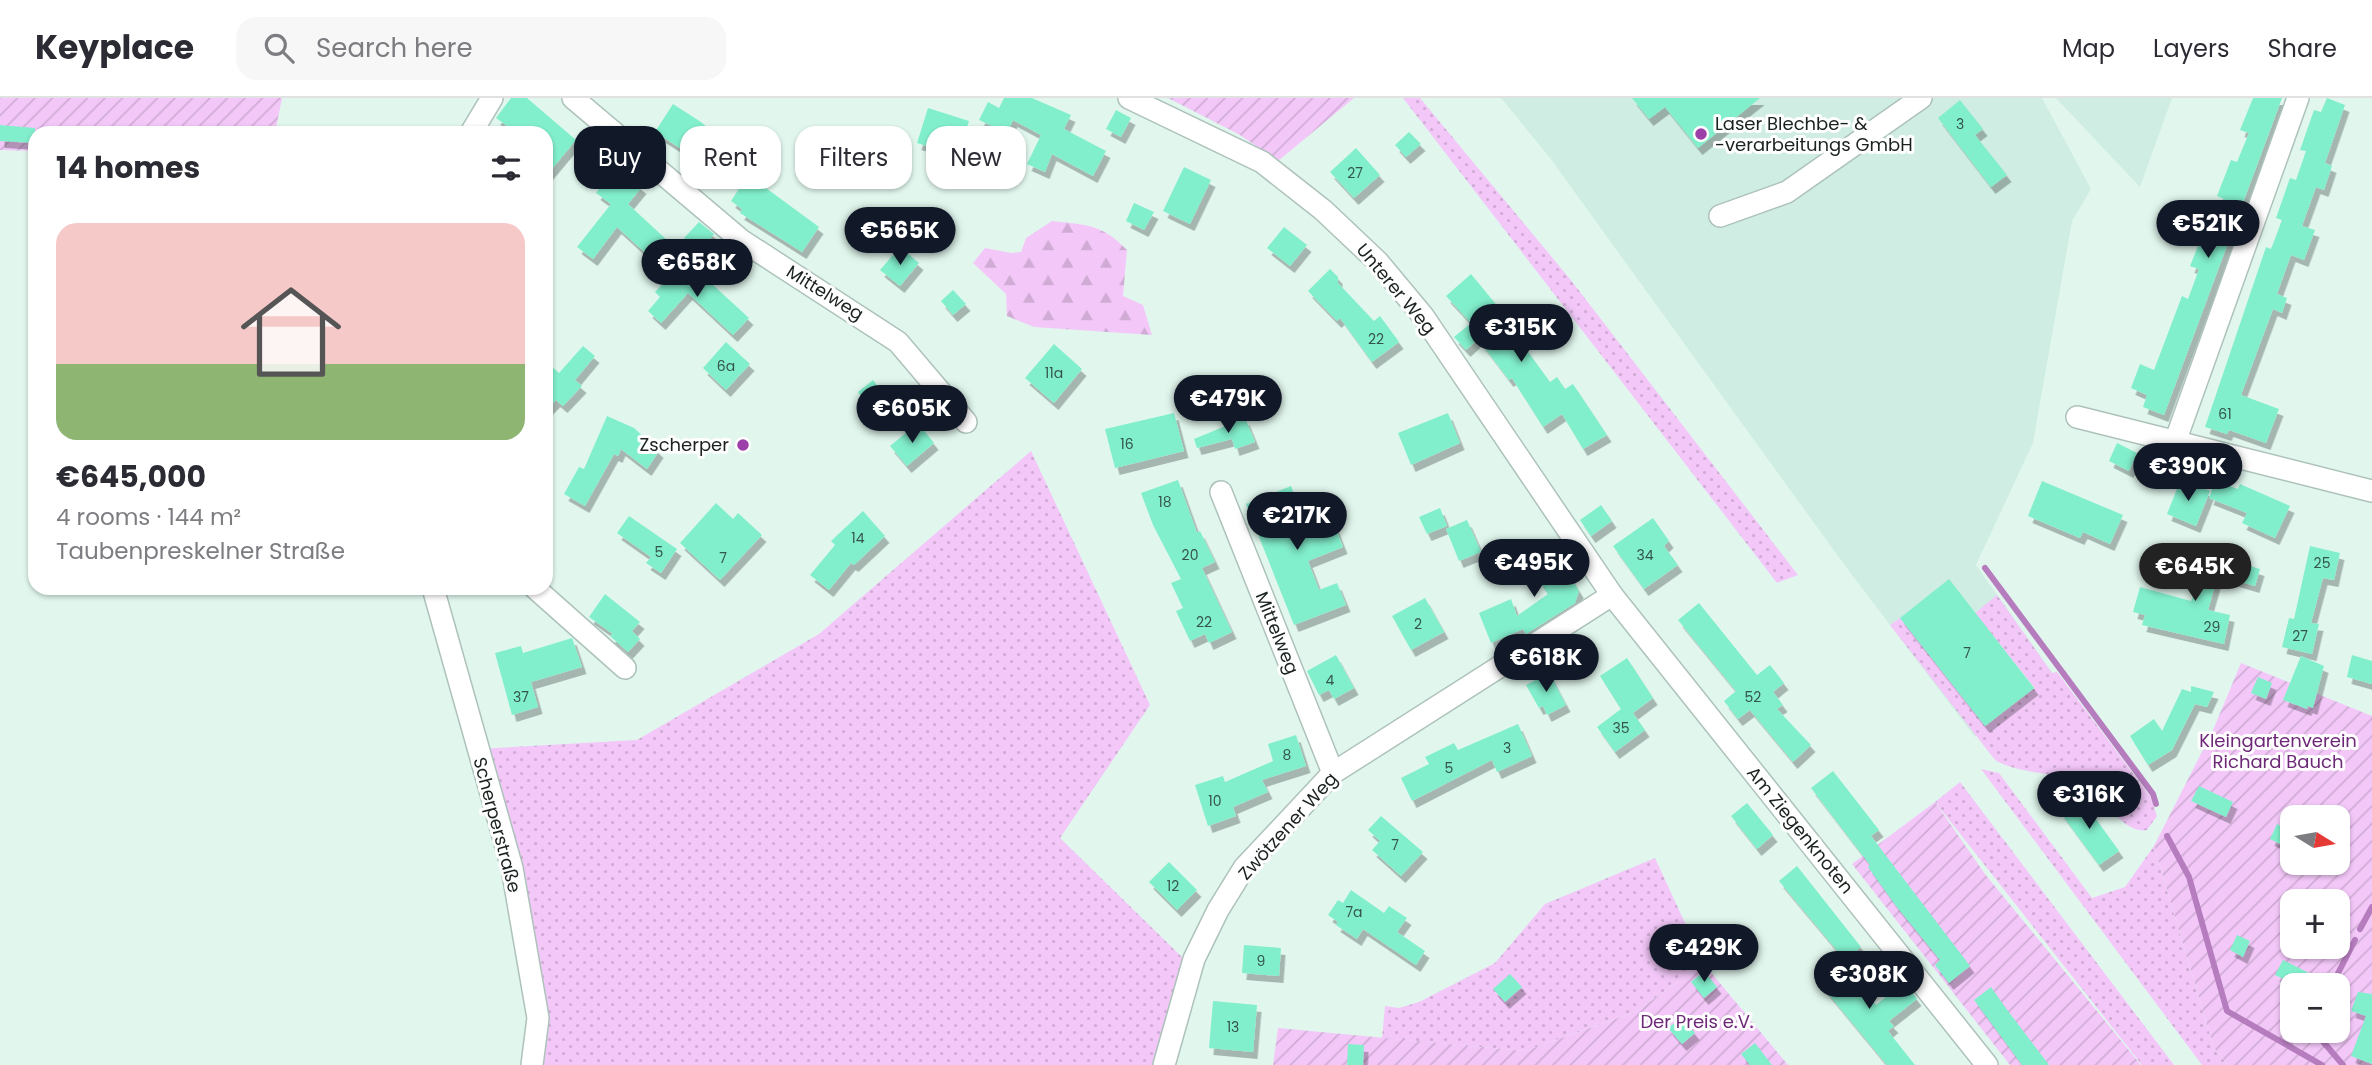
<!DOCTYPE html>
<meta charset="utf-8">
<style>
body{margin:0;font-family:Poppins,sans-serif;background:#f7f7f7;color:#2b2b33;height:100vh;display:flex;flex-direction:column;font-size:26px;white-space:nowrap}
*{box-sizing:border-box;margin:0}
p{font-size:23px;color:#7c7c81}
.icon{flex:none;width:38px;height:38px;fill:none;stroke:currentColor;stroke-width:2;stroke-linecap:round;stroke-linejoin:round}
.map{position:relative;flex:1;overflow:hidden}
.drawer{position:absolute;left:28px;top:28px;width:525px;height:469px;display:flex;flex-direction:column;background:#fff;border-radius:21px;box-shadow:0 2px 5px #0004}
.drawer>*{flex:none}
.top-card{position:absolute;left:574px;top:28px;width:665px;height:63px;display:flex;gap:14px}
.needle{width:46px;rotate:101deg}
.buttons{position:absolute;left:2280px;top:707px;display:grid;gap:14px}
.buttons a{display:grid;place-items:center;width:70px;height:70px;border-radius:14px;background:#fff;box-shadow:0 2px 5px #0004;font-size:35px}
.price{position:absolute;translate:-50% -60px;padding:0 16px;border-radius:24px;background:#111827;color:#fff;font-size:23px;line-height:46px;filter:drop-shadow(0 2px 4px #0008)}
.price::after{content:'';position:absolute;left:50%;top:42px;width:21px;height:16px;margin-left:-10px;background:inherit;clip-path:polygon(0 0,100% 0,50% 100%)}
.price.on{background:#222;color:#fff}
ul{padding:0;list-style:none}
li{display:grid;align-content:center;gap:14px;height:371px;padding:0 28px}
li span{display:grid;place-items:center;height:217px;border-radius:21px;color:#555}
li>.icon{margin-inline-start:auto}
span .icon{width:126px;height:126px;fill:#fffc;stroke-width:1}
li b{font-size:30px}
h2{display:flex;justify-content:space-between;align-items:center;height:84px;padding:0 28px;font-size:30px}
.pill{padding:0 24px;border-radius:21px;background:#fff;box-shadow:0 2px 5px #0004;font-size:24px;line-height:63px}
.pill.on{background:#111827;color:#fff}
header{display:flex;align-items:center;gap:42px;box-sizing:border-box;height:98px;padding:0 35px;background:#fff;border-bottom:2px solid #e1e1e2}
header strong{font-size:33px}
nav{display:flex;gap:38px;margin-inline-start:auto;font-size:24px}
.search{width:490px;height:63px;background:#f7f7f7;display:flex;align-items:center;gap:18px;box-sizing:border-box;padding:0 24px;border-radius:21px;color:#7c7c81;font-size:26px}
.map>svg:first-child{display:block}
.built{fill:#cfede2}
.grass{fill:url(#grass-dots)}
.forest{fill:url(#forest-firs)}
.garden{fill:url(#garden-furrows);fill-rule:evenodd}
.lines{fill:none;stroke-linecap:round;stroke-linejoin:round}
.stream{stroke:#b67dbe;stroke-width:6}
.building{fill:#82efcc;filter:url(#shadow)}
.minor-casing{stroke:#adc2ba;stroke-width:24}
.minor{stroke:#fff;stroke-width:21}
.poi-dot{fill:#9c3fa9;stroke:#fefefe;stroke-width:2.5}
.labels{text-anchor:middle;stroke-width:6;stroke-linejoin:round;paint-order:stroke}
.number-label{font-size:14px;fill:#34554a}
.poi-label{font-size:18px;fill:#1a221f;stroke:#fefefe;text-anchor:start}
.street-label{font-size:18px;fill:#1a221f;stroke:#fefefe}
.park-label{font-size:18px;fill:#6d2877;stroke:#fefefe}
</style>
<header>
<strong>Keyplace</strong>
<div class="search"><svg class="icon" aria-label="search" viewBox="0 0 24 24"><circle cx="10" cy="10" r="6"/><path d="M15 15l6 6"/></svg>Search here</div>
<nav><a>Map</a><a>Layers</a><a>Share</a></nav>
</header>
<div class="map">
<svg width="2372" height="967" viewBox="0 0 2372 967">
<defs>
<pattern id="grass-dots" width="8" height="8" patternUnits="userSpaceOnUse" patternTransform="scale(1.75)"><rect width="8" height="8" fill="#f3c8f9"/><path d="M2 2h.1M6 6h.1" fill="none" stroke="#d0acd5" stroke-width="1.8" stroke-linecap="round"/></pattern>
<pattern id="forest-firs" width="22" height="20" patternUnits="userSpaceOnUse" patternTransform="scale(1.75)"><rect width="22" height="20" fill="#f3c8f9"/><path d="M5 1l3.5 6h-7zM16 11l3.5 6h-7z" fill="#d0acd5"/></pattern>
<pattern id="garden-furrows" width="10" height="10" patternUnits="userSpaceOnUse" patternTransform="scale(1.75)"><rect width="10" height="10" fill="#f3c8f9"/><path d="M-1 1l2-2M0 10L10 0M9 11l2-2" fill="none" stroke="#d0acd5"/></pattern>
<filter id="shadow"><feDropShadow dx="4.5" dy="7" stdDeviation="0" flood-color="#0004"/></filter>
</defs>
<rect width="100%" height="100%" fill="#e1f7ee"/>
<g class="built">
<polygon points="1501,0 2042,0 2091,91 2072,123 2033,345 1976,467 2053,576 1975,639 1843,465 1550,60"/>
<polygon points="2056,0 2172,0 2140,89"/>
</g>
<g class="grass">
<polygon points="1403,0 1420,0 1570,181 1798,477 1777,485"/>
<polygon points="1031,353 1150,607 1060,740 1187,864 1158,967 532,967 538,920 477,651 637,642 819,536"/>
<path d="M1997,497L2052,575L2057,574L2150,698L2157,718L2147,732C2125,737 2105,701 2088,690C2064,673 2022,678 1995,662L1890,527L1900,520L1986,628L2035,590L1975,515Z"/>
<polygon points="1981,671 1999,675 2092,800 2125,789 2154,748 2214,950 2228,967 2202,967"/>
<polygon points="1960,684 2174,967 2142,967 1935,704"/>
<polygon points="1655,760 1704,866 1635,914 1525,953 1382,940 1385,908 1399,910 1419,904 1495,865 1545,806"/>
</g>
<path class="forest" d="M1052,123C1087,127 1102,126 1127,152L1123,198L1143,207L1152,237L1034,229L1007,218L1006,196L973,165L985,150L1011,155L1021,154L1026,140Z"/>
<g class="garden">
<polygon points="0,0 282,0 275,35 35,35 35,53 0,52"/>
<polygon points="1168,0 1354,0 1278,63 1240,37"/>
<path d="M2241,565L2372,618V967H2228L2214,950L2154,748L2213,632ZM2292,719H2338V765H2292ZM2292,803H2338V849H2292ZM2292,887H2338V933H2292Z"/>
<polygon points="1935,704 1985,776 2141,967 2010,967 1852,766"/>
<polygon points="1704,866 1788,967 1273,967 1278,930 1525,953 1635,914"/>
</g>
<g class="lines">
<g class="stream">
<polyline points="1985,470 2153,696 2156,706"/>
<polyline points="2167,738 2189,779 2227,913 2322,967"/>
<polyline points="2360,831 2372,809"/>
<polyline points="2332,887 2355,842"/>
<polyline points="2314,933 2343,967"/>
</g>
</g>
<g class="building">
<polygon points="511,0 527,0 576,42 546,78 546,35 517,35 496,20"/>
<polygon points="1004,0 1032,0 1071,17 1064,31 1106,53 1093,78 1052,56 1045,74 1027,66 1041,37 1013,22 1007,35 979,22 988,4 999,10"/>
<polygon points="1632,0 1760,0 1698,50 1665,9 1649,21"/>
<polygon points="2253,0 2282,0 2164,317 2143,309 2147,297 2131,290 2140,266 2154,272 2182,198 2188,201 2199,171 2190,168 2206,128 2212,131 2224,101 2217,98 2231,62 2237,64 2249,35 2240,32"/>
<polygon points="2327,0 2345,7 2325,65 2332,68 2324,92 2316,89 2302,128 2315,132 2304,162 2291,157 2277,196 2287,200 2282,215 2273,211 2241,297 2279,311 2266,345 2229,332 2227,336 2205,329 2266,149 2271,151 2282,122 2276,120 2290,80 2296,82 2306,53 2300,52 2314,12 2321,14"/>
<polygon points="1960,2 1983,31 1975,37 2007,77 1991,89 1938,20"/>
<polygon points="673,6 701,24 741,58 730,72 691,40 683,52 655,34"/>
<polygon points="928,10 969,23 960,51 951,48 949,55 917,45"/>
<polygon points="1116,12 1131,20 1121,39 1106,31"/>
<polygon points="0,27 35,30 35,45 0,43"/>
<polygon points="1409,34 1421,46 1406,59 1395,47"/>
<polygon points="845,37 860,45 851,62 836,54"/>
<polygon points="1356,50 1380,77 1354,100 1330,74"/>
<polygon points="616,69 642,89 628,106 668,143 652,161 617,129 593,161 577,149 611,106 596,95"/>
<polygon points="1184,69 1211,82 1190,126 1163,113"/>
<polygon points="748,77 819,129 802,154 740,115 742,111 731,103"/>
<polygon points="1134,105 1154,114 1144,132 1126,123"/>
<polygon points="699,124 714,136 700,155 684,140"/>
<polygon points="1284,129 1307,147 1290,168 1267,150"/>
<polygon points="900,149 919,165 900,188 880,172"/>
<polygon points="689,165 749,220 733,237 688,195 661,225 648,213 660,199 655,194 670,178 674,182"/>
<polygon points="1330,171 1338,179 1338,185 1374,223 1380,218 1399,244 1372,264 1340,220 1337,223 1308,193"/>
<polygon points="1471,176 1504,216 1502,218 1550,284 1557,279 1565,291 1573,286 1607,337 1583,351 1562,316 1543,329 1512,280 1509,282 1478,241 1466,252 1454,239 1471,225 1446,198"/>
<polygon points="953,192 966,206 953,217 941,203"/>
<polygon points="726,244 750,266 726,292 703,270"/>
<polygon points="1054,246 1082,271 1054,305 1025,280"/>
<polygon points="583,248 595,258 575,282 582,288 563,308 556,302 546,312 546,263 559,275"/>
<polygon points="873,282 893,308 877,320 858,294"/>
<polygon points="1174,315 1184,353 1115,370 1105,331"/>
<polygon points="1448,315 1460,345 1411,367 1398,335"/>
<polygon points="607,318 634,330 659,353 647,371 621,351 618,358 614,356 585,408 564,396 579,369 584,371"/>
<polygon points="1245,320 1255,344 1235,351 1232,341 1197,350 1194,341"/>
<polygon points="918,325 934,345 907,368 890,348"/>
<polygon points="2117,345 2137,355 2129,373 2109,363"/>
<polygon points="2181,381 2210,393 2196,428 2167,416"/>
<polygon points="1178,382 1197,435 1200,433 1215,464 1202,470 1232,534 1209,545 1205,536 1190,543 1176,513 1183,510 1171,485 1181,481 1153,427 1141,395"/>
<polygon points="2042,383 2123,417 2110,446 2083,434 2080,440 2028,418"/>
<polygon points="2215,383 2238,391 2240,386 2290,408 2275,440 2242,425 2247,415 2209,400"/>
<polygon points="1291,388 1304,420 1328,411 1343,449 1308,463 1319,492 1337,485 1346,507 1294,527 1246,406"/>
<polygon points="716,405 733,421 738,415 762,437 720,482 680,445"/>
<polygon points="1601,407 1612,423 1591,438 1580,422"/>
<polygon points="1440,410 1447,428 1427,436 1419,419"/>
<polygon points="863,413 885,438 854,467 851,465 829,492 810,477 835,447 831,443"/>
<polygon points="629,418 677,451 661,475 646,465 651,459 617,435"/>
<polygon points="1653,420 1669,443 1664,448 1678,467 1644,491 1613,448"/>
<polygon points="1467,422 1481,454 1459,463 1446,431"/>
<polygon points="1550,445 1579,493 1575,505 1526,536 1523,531 1491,545 1479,515 1511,501 1517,518 1548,496 1525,462"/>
<polygon points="2218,447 2227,450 2223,460 2260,471 2255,488 2218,477 2208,512 2230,517 2224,546 2142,527 2145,517 2133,514 2140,489 2191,503"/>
<polygon points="2310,448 2340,455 2334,482 2323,480 2311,525 2319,526 2312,556 2282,549 2289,520 2294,521"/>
<polygon points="1949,481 2034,590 1985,628 1900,520"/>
<polygon points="605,496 640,524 632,533 640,541 628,554 610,538 613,536 589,519"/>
<polygon points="1425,500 1444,534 1411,552 1392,518"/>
<polygon points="1699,505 1757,577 1770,567 1784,585 1773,594 1783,607 1777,611 1811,647 1793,664 1750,612 1738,621 1724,603 1736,593 1678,522"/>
<polygon points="572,540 582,569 531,584 538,609 512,617 495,555 521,548 523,555"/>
<polygon points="1336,557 1354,590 1334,601 1329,592 1319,597 1307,573"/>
<polygon points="2352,557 2372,563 2372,586 2347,579"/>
<polygon points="2301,558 2324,568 2313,610 2308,608 2307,611 2283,602"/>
<polygon points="1627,560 1653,600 1633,615 1645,632 1615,654 1597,629 1621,611 1600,578"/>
<polygon points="1549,575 1566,607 1547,617 1543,608 1539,610 1526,587"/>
<polygon points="2258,579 2272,585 2266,601 2251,595"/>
<polygon points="2191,588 2214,594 2207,609 2195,606 2172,652 2148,667 2130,638 2154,621 2162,633 2182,591 2191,594"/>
<polygon points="1518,626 1532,658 1497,674 1492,662 1412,703 1401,680 1429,666 1425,659 1454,645 1458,652"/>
<polygon points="1296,637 1306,668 1262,682 1268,694 1233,709 1236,718 1208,728 1195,687 1223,678 1225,684 1273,663 1268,646"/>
<polygon points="1833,673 1879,732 1871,738 1970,868 1949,885 1935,867 1940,862 1896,808 1868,769 1870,767 1811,690"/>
<polygon points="2199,688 2233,704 2226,719 2191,703"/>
<polygon points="2080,699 2119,753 2099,767 2060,714"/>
<polygon points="1747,705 1773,737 1757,751 1731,718"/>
<polygon points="1381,718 1423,754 1401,778 1372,752 1380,743 1368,732"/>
<polygon points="2277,726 2291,733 2284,748 2270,741"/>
<polygon points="1169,764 1197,792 1177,812 1149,784"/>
<polygon points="1797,768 1861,849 1845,862 1779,783"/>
<polygon points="1351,792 1384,815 1389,808 1407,820 1397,834 1425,853 1416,867 1363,831 1357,841 1336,827 1338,824 1328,817 1338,802 1343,805"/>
<polygon points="2237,837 2250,843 2243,859 2230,852"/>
<polygon points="1244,847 1281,850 1279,878 1242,875"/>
<polygon points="1840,862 1876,907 1904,884 1917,901 1889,923 1894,928 1888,933 1915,967 1887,967 1816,881"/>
<polygon points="2283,862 2333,887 2297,887 2275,877"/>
<polygon points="1704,873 1717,889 1704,900 1691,884"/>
<polygon points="1510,876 1522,889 1505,904 1493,891"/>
<polygon points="1991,889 2005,909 2049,967 2022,967 2000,937 1974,902"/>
<polygon points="2358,894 2372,896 2372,966 2351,958 2366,918 2351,913"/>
<polygon points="1213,903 1257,907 1253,954 1209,950"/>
<polygon points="1682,919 1695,935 1682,946 1668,930"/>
<polygon points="1755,945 1772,967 1750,967 1741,956"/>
<polygon points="1348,946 1364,947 1363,967 1347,967"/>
</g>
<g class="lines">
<g class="minor-casing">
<g id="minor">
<polyline points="573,0 741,142 898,244 966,324"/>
<polyline points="1129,0 1262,64 1323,112 1378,164 1423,218 1612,497 1987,967"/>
<polyline points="471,35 492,0"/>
<polyline points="1720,118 1787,94 1921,0"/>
<polyline points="2077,319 2372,393"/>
<polyline points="2175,344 2298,0"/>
<polyline points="1221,394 1333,675"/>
<polyline points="433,490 512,770 538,920 532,967"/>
<polyline points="535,490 625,570"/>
<polyline points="1164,967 1194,861 1218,812 1244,770 1333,675 1612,497"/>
</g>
</g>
<use href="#minor" class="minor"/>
</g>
<g class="poi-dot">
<circle cx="1701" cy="36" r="7"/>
<circle cx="743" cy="347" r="7"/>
</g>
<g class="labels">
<g class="number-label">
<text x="1960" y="31">3</text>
<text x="1355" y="80">27</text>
<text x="1376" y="246">22</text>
<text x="726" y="273">6a</text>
<text x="1054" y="280">11a</text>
<text x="2225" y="321">61</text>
<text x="1127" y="351">16</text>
<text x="1165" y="409">18</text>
<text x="858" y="445">14</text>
<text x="659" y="459">5</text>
<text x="1190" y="462">20</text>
<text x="1645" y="462">34</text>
<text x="723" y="465">7</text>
<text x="2322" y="470">25</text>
<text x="1204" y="529">22</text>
<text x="1418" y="531">2</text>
<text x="2212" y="534">29</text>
<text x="2300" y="543">27</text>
<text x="1967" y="560">7</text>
<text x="1330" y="587">4</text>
<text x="521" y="604">37</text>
<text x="1753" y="604">52</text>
<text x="1621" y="635">35</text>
<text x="1507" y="655">3</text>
<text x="1287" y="662">8</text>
<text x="1449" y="675">5</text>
<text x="1215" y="708">10</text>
<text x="1395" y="752">7</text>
<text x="1173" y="793">12</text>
<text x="1354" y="819">7a</text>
<text x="1261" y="868">9</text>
<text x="1233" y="934">13</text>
</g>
<g class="poi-label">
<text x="1715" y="32">Laser Blechbe- &amp;<tspan x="1715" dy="21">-verarbeitungs GmbH</tspan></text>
<text x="729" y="353" text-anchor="end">Zscherper</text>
</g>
<g class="street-label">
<text transform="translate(1396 191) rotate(50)" y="6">Unterer Weg</text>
<text transform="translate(825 195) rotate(32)" y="6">Mittelweg</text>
<text transform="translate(1277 535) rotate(68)" y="6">Mittelweg</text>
<text transform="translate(497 727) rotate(75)" y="6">Scherperstraße</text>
<text transform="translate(1288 728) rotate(-48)" y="6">Zwötzener Weg</text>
<text transform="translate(1800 732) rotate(51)" y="6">Am Ziegenknoten</text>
</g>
<g class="park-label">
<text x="2278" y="649">Kleingartenverein<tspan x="2278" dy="21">Richard Bauch</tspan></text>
<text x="1697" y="930">Der Preis e.V.</text>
</g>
</g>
</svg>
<div class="buttons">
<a><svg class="needle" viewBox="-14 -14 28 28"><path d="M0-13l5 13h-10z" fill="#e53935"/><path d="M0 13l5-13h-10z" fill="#7c7c81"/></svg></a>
<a>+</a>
<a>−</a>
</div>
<b class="price" style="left:2208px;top:162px">€521K</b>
<b class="price" style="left:900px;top:169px">€565K</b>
<b class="price" style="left:697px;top:201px">€658K</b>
<b class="price" style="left:1521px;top:266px">€315K</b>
<b class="price" style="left:1228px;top:337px">€479K</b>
<b class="price" style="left:912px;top:347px">€605K</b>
<b class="price" style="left:2188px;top:405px">€390K</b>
<b class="price" style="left:1297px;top:454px">€217K</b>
<b class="price" style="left:1534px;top:501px">€495K</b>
<b class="price on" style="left:2195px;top:505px">€645K</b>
<b class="price" style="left:1546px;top:596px">€618K</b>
<b class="price" style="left:2089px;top:733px">€316K</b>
<b class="price" style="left:1704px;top:886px">€429K</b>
<b class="price" style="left:1869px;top:913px">€308K</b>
<div class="top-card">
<a class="pill on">Buy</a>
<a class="pill">Rent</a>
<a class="pill">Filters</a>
<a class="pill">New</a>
</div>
<section class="drawer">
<h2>14 homes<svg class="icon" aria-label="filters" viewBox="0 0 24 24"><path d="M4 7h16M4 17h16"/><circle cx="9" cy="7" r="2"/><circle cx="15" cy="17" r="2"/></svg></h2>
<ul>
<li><span style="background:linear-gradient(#f6c9c9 65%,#8fb573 0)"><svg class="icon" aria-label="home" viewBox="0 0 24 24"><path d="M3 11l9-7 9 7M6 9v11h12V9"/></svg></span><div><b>€645,000</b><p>4 rooms · 144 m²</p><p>Taubenpreskelner Straße</p></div></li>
</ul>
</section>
</div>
